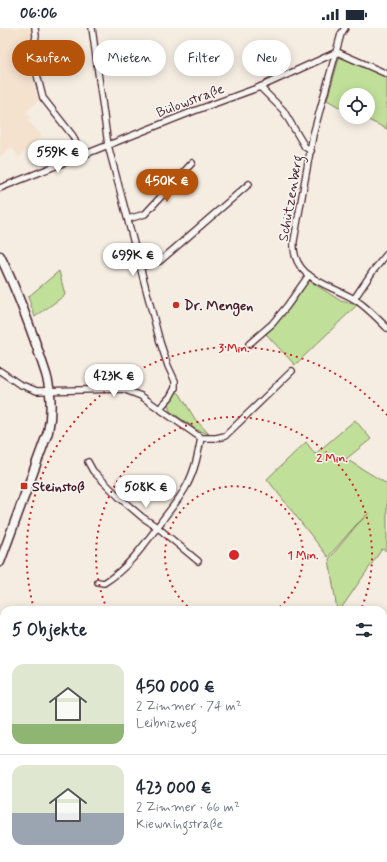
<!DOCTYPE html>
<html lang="de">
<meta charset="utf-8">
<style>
body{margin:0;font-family:Mynerve,sans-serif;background:#f2f2f3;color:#1f2937;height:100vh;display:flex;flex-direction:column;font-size:15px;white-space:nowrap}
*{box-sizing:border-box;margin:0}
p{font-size:13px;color:#747a83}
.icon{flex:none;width:22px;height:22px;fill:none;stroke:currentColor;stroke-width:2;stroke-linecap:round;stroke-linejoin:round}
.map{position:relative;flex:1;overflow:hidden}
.side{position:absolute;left:0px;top:578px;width:387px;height:256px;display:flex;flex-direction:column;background:#fff;border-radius:12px 12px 0 0;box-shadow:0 2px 10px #0003}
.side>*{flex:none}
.hud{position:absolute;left:12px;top:12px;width:363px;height:36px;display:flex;gap:8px}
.tools{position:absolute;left:339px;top:60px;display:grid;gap:8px}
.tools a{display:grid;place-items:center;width:36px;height:36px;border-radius:50%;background:#fff;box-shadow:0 2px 10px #0003;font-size:20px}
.price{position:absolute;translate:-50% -34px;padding:0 9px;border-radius:14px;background:#fff;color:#222;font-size:13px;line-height:26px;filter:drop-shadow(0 1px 2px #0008)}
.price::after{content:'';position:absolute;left:50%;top:24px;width:12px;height:9px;margin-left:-6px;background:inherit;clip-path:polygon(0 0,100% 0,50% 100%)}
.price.active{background:#b45309;color:#fff}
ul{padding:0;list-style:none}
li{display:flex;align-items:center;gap:12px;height:100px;padding:0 12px}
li+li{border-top:1px solid #e0e1e3}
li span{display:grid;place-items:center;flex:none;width:112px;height:80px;border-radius:12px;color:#555}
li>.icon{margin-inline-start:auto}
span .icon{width:48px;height:48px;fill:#fffc;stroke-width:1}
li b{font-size:17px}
h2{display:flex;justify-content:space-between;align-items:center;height:48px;padding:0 12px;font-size:17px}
.pill{padding:0 14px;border-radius:18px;background:#fff;box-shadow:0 2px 10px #0003;font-size:14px;line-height:36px}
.pill.active{background:#b45309;color:#fff}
.status{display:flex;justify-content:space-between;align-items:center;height:28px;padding:0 20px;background:#fff;direction:ltr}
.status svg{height:11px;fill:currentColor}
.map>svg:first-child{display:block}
.built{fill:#f4e2cf}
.green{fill:#c0e099;stroke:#858062}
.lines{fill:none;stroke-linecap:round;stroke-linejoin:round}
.minor-casing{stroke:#4a1f2b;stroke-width:8}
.secondary-casing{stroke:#4a1f2b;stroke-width:11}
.minor{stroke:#f6f6f2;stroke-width:5.5}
.secondary{stroke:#f6f6f2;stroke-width:8}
.ring{fill:none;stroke:#d62828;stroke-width:2;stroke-dasharray:2 4}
.poi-dot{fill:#c8321e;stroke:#f6f6f2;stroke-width:1.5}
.labels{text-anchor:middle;stroke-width:3;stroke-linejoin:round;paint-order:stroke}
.street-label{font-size:14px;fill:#4a1f2b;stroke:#f6f6f2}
.poi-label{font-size:14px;font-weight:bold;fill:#4a1f2b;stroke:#f6f6f2;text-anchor:start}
.centre{fill:#d62828;stroke:#f6f6f2;stroke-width:2}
.ring-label{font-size:12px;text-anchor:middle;font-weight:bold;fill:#d62828;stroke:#f6f6f2;stroke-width:3;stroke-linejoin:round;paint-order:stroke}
</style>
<div class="status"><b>06:06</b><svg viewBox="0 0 49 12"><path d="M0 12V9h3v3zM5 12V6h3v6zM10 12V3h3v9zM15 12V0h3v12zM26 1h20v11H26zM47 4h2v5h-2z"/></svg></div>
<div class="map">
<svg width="387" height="834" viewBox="0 0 387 834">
<rect width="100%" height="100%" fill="#f5ede2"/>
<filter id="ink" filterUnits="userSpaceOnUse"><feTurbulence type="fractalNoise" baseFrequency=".025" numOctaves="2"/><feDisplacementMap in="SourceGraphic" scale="8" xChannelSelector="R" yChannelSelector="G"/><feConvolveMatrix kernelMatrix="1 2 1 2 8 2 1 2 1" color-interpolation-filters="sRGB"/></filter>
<g filter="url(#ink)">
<polygon class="built" points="0,0 32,0 34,3 34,9 29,28 36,66 40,71 26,84 31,89 28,92 42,108 19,129 11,119 0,129"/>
<g class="green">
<polygon points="340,27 387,47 387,101 362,89 368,89 368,67 346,67 346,83 327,72"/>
<polygon points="59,243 65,267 35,289 28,269"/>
<polygon points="308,252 341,273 357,277 295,337 265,305"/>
<path d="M176,363L180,366L195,391L209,406L197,402L170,383C166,375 172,370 176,363Z"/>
<polygon points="355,392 371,411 346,431 387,456 387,523 382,521 340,582 337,582 329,531 356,498 370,484 355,498 328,529 267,451 306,414 315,426"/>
<polygon points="387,679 387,740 383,736 383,686"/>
<polygon points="4,811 4,830 146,830 142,834 0,834 0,816"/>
<polygon points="147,830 186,830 189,834 143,834"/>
<polygon points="194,830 274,830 271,834 197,834"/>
<polygon points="282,830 335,830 339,834 278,834"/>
</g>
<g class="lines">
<g class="minor-casing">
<g id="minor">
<polyline points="35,0 36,8 33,22 33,31 43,70 73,108 81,128"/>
<polyline points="92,0 108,117 160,314 168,338 175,353 175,360 170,369 160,380"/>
<path d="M345,0L341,6L313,107L294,213C291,251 329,256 354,271C366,278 377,290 387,300"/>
<polyline points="337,24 387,46"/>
<polyline points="260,59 283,82 305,119 311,123"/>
<polyline points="0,160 194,83 260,59 337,24"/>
<polyline points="128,191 145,186 192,135"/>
<polyline points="140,239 160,233 249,156"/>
<polyline points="354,271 373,243 387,226"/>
<polyline points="249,316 272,296 287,278 309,247"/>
<polyline points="0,343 19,356 37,363 123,361 141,368 201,410 216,410 225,408 292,343"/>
<polyline points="88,434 93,443 121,471 142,489 157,499 198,533"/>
<path d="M98,554L104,555C129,540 147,513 164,490C172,479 181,469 187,457C195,442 198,426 201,410"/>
<polyline points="0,658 4,654"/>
</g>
</g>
<g class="secondary-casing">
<path id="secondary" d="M0,228C19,266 33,306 46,346C52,366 52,384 48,404L0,534"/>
</g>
<use href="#minor" class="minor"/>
<use href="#secondary" class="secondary"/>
</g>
</g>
<g class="ring">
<path d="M192 582A69 69 0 1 1 276 582"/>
<path d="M107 581A138 138 0 1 1 361 581"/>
<path d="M34 581A207 207 0 0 1 387 387"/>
</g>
<g class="poi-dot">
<circle cx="176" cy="277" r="4"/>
<rect x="20" y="454" width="8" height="8" rx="2"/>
</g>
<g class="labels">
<g class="street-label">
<text transform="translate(190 72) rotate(-21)" y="5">Bülowstraße</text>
<text transform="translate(290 170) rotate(-80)" y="5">Schützenberg</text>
</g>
<g class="poi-label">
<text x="184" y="282">Dr. Mengen</text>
<text x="32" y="463">Steinstoß</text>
</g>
</g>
<circle cx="234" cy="527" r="6" class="centre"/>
<g class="ring-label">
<text x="234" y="324">3 Min.</text>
<text x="332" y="434">2 Min.</text>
<text x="303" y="531">1 Min.</text>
</g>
</svg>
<div class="tools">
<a><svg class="icon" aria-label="locate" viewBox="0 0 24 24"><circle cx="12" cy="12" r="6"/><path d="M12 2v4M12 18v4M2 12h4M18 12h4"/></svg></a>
</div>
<b class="price" style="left:58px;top:146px">559K €</b>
<b class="price active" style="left:167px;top:175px">450K €</b>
<b class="price" style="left:133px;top:249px">699K €</b>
<b class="price" style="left:114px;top:370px">423K €</b>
<b class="price" style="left:146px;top:481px">508K €</b>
<div class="hud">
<a class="pill active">Kaufen</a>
<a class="pill">Mieten</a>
<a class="pill">Filter</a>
<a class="pill">Neu</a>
</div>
<section class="side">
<h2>5 Objekte<svg class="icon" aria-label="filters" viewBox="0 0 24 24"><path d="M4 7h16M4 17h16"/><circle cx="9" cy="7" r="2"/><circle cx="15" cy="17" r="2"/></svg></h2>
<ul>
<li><span style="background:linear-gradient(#dfe7d0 75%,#8fb573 0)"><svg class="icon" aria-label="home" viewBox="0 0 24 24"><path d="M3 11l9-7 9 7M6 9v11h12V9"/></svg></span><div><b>450 000 €</b><p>2 Zimmer · 74 m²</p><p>Leibnizweg</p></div></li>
<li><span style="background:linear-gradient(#dfe7d0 60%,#9aa5b1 0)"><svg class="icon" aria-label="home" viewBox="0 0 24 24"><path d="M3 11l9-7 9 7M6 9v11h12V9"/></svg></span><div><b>423 000 €</b><p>2 Zimmer · 66 m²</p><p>Kiewningstraße</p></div></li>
</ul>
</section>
</div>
